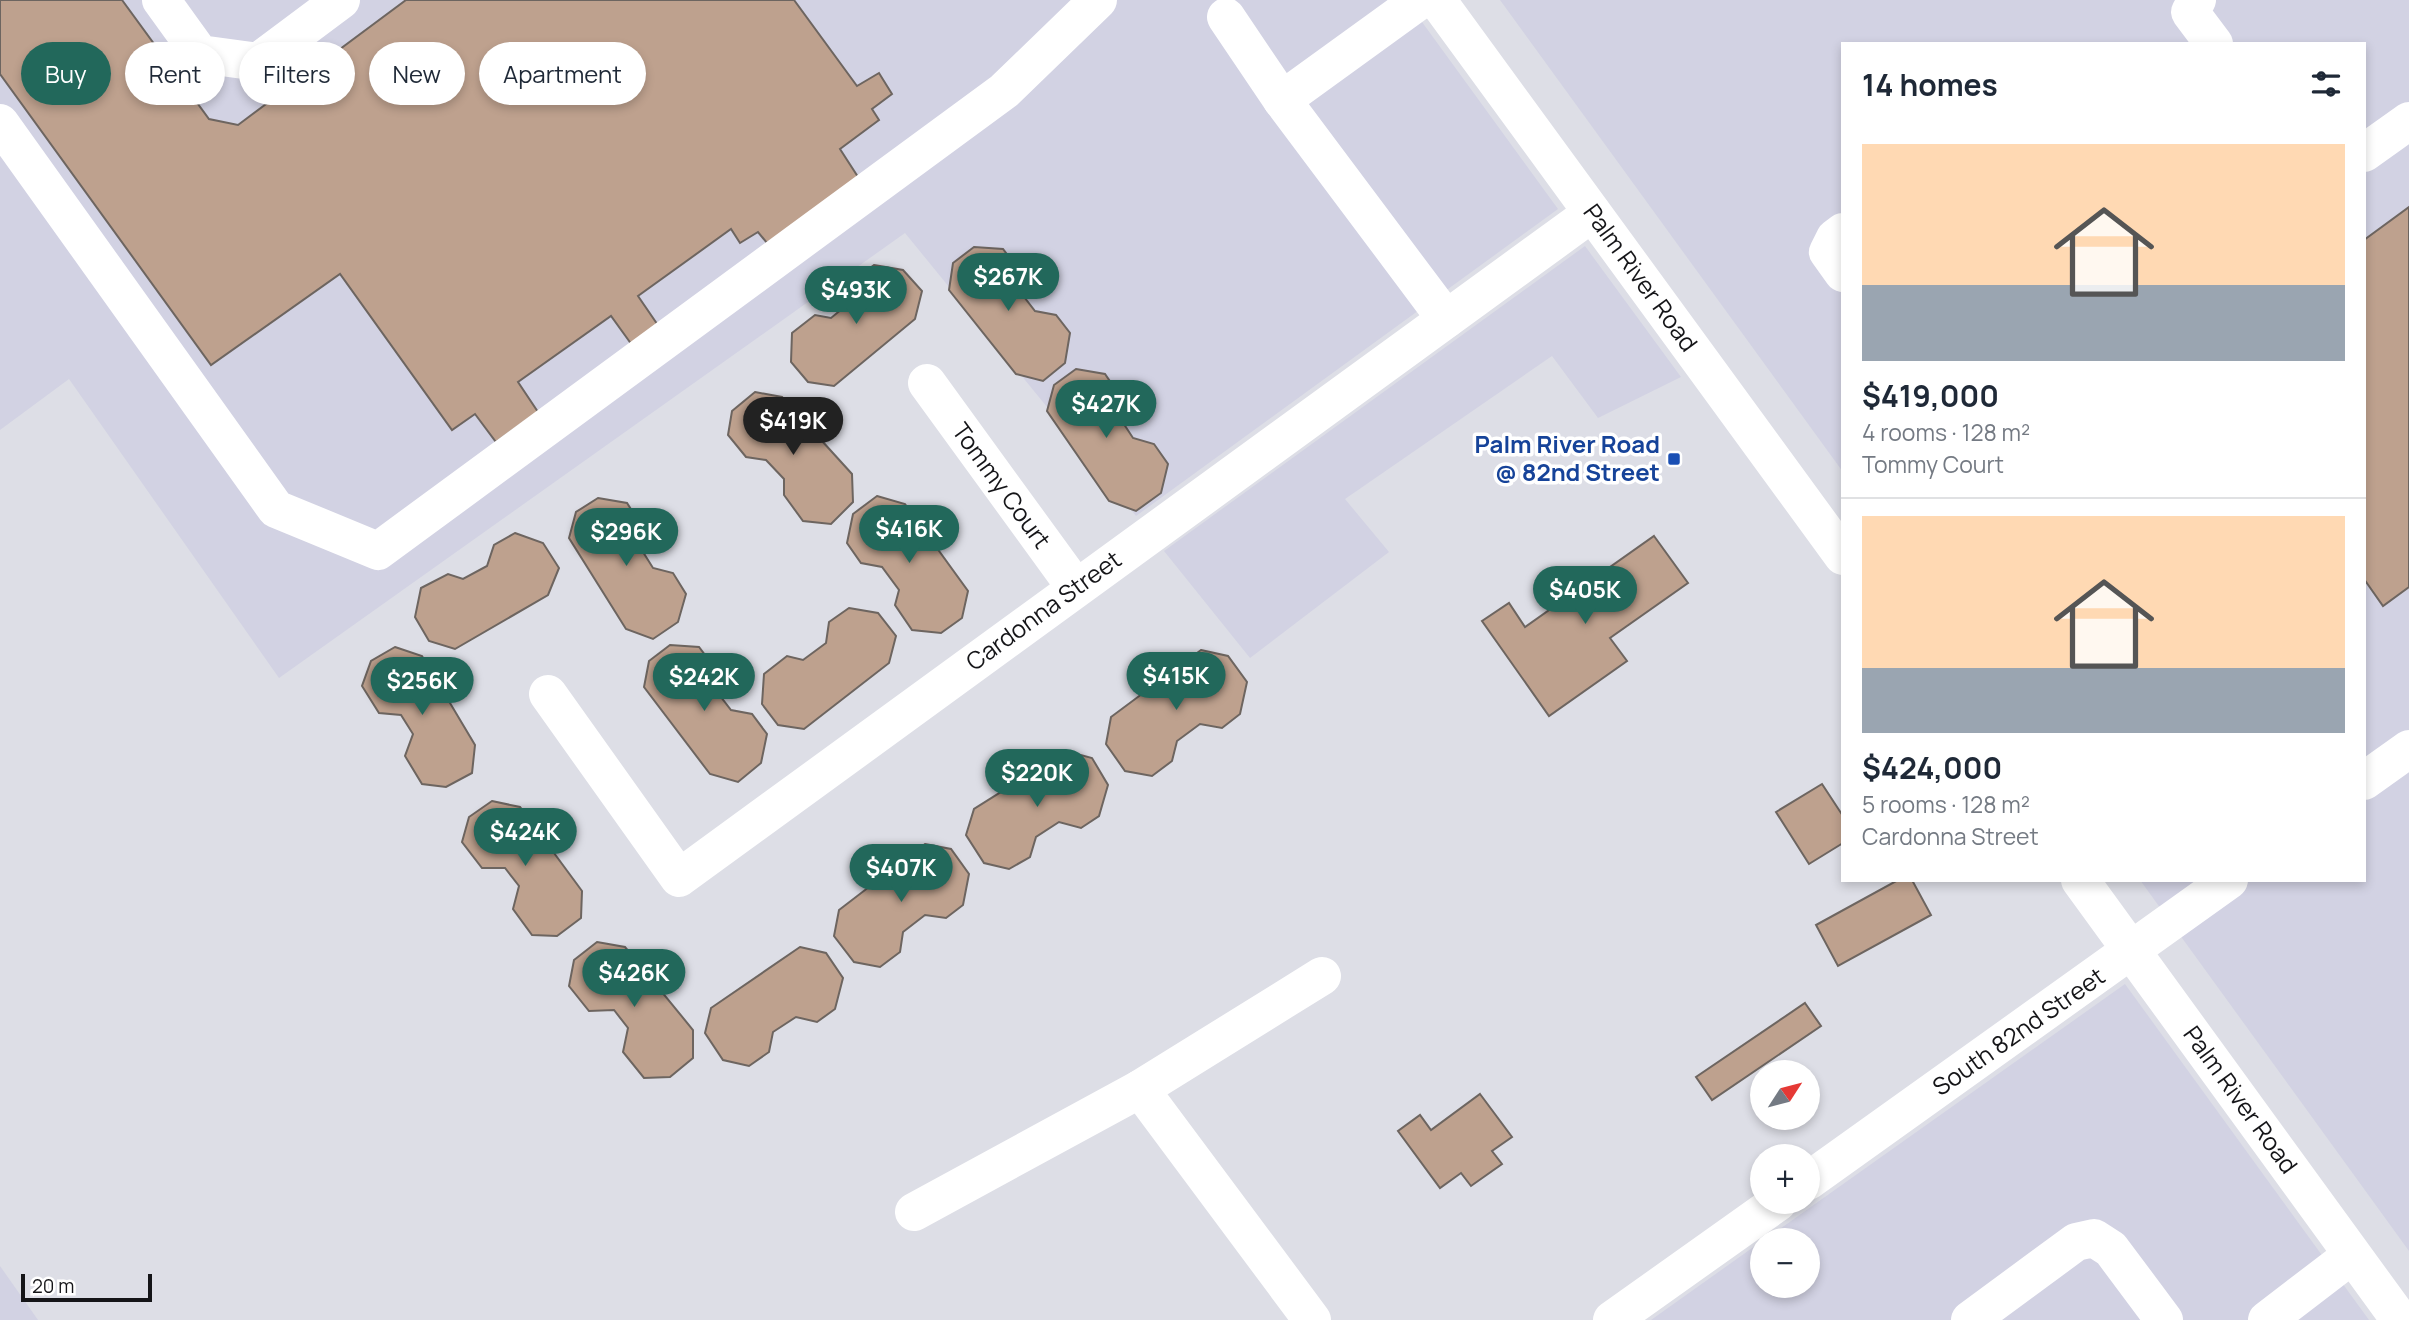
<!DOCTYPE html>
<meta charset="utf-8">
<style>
body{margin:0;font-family:Manrope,sans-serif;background:#f2f2f3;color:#1f2937;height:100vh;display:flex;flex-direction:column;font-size:26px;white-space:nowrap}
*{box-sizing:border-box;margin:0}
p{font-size:23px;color:#747a83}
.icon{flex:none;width:38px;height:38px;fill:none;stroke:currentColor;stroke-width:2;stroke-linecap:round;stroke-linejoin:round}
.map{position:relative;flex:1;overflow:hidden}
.details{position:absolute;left:1841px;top:42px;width:525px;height:840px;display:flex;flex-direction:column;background:#fff;border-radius:0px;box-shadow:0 4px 10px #0003}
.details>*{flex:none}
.top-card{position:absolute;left:21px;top:42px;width:665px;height:63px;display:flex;gap:14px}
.needle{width:46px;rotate:54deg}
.buttons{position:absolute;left:1750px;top:1060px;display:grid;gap:14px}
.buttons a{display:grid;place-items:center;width:70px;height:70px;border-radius:50%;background:#fff;box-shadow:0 4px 10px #0003;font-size:35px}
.scale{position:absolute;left:21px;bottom:18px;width:131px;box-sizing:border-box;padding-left:7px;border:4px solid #151518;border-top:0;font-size:19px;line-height:24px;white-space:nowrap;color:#151518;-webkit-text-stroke:5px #fff;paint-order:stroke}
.price{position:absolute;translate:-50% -60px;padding:0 16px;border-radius:24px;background:#22685b;color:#fff;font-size:23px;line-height:46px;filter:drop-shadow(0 2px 4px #0008)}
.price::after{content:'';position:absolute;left:50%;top:42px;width:21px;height:16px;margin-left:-10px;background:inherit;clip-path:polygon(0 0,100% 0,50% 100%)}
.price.on{background:#222;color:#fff}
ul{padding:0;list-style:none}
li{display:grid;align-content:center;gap:14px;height:371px;padding:0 21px}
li+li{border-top:2px solid #e0e1e3}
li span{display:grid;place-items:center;height:217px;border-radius:0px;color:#555}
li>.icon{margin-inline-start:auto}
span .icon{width:126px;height:126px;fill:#fffc;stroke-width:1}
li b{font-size:30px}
h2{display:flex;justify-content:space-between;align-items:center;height:84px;padding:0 21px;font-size:30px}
.chip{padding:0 24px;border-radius:32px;background:#fff;box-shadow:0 4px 10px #0003;font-size:24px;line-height:63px}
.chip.on{background:#22685b;color:#fff}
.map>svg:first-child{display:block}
.built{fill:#d2d2e3}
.building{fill:#bea18e;stroke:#6d6560;stroke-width:2}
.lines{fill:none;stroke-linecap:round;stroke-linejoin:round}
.minor{stroke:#fff;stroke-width:38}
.transit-dot{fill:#1a4fb4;stroke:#fff;stroke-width:2.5}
.labels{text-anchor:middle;stroke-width:7;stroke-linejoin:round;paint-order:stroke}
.street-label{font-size:24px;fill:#151518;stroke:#fff}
.transit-label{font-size:24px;font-weight:bold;fill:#164399;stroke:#fff;text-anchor:end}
</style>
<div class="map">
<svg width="2409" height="1320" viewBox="0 0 2409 1320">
<rect width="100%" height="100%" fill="#dddee6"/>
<g class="built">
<polygon points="0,0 1406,0 1558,209 1136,516 905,233 279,678 69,379 0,430"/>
<polygon points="1500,0 2409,0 2409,1251 2140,880 2364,880 2364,44 1843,44 1843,472"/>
<polygon points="1585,246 1681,377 1598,418 1552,356 1345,499 1389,552 1250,658 1164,551"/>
<polygon points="2125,984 2369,1320 1651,1320 1762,1241 1762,1286 1808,1286 1808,1241 1763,1241"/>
<polygon points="0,1266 38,1320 0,1320"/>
</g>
<g class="building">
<polygon points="0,0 122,0 209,119 238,125 406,0 794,0 857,86 879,73 892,94 872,109 879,120 840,149 860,180 767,243 758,232 740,243 731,229 638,296 664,334 637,352 611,316 518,382 538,412 496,442 475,414 452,430 340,274 211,365 0,74"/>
<polygon points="2409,207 2409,587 2383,606 2364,579 2364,240"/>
<polygon points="974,247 1003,249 1021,273 1018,289 1035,311 1056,315 1070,333 1065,363 1043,381 1016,374 949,290 953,263"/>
<polygon points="874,265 903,270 922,291 915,319 834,386 808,382 791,362 792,333 815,315 831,318 853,300 855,279"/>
<polygon points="1076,369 1105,374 1122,399 1118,415 1133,438 1154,444 1168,464 1161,493 1136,511 1109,501 1047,411 1054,385"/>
<polygon points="755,392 782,397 852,474 853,502 831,524 803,521 784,495 784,479 766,460 746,457 728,435 732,411"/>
<polygon points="877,496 905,504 968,591 962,618 941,633 912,630 895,605 899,590 882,567 861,563 847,543 853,514"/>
<polygon points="598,498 627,503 643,528 638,544 653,568 673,573 686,594 678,622 653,639 626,629 569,538 576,512"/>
<polygon points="515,533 543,543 559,568 548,595 455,649 429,641 415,617 421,588 448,574 463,579 487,566 494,545"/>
<polygon points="1654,536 1688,583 1610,638 1627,661 1549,716 1482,621 1509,603 1525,627"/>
<polygon points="849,608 878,613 896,636 889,663 804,729 778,725 762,704 764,674 787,656 803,660 826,643 829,622"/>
<polygon points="670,645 699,647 717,671 714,688 731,710 752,714 767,734 761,763 738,782 710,774 644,687 649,661"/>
<polygon points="395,647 422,656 475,745 472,773 446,787 422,784 405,756 413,734 401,715 379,713 362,686 371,661"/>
<polygon points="1201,650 1228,656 1247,682 1240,714 1222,728 1200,724 1177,741 1172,761 1152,776 1125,771 1106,744 1111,717"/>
<polygon points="1066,751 1092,758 1108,785 1099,816 1081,828 1059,822 1036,837 1030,857 1009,869 984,863 966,835 974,809"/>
<polygon points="1822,784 1843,816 1843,843 1809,864 1776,812"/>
<polygon points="492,801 520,807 582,891 581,918 557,936 532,935 513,909 519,886 505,868 482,868 462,842 469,817"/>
<polygon points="925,844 951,849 969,874 963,905 946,918 925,915 903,932 900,952 880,967 854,962 834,936 839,910"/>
<polygon points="1898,880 1912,880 1931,915 1838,966 1816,925"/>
<polygon points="597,942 625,947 693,1030 693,1058 670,1077 644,1078 623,1052 628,1028 614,1010 589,1011 569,986 574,960"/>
<polygon points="800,947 826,953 843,978 835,1009 817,1022 796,1017 773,1032 769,1052 749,1066 723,1060 705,1033 711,1008"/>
<polygon points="1805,1003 1821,1026 1712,1100 1696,1077"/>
<polygon points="1480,1094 1512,1137 1492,1151 1502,1164 1471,1186 1461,1173 1440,1188 1398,1131 1420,1115 1431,1130"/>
</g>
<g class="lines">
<g class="minor">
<polyline points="161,0 200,54 258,62 341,0"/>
<polyline points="1420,0 1282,100 1446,319"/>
<polyline points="1437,0 1843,556"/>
<polyline points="2197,0 2190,12 2214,44"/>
<polyline points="1226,17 1282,100"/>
<polyline points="0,123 276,509 378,551 1004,91 1098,0"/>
<polyline points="2364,153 2409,121"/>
<polyline points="1843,232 1835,238 1828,252 1843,273"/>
<polyline points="927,383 1076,588"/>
<polyline points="548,694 679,878 1592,213"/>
<polyline points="2364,781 2409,749"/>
<polyline points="2080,880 2400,1320"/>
<polyline points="1808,1181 2229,880"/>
<polyline points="914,1212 1140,1089"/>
<polyline points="1312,1320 1140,1089 1322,976"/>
<polyline points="1612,1320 1778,1202"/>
<polyline points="1970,1320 2076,1242 2094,1238 2111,1249 2164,1320"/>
<polyline points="2267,1320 2352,1255"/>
</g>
</g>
<rect class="transit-dot" x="1667" y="452" width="14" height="14" rx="3.5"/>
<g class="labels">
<g class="street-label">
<text transform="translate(1640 278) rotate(54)" y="8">Palm River Road</text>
<text transform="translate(1001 486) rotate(54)" y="8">Tommy Court</text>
<text transform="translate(1044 611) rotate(-36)" y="8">Cardonna Street</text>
<text transform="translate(2019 1032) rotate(-35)" y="8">South 82nd Street</text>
<text transform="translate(2240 1100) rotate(54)" y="8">Palm River Road</text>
</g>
<g class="transit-label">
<text x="1660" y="453">Palm River Road<tspan x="1660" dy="28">@ 82nd Street</tspan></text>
</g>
</g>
</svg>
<div class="buttons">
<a><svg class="needle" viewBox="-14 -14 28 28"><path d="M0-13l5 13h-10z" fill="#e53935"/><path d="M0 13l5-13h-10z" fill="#747a83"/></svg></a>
<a>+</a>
<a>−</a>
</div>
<div class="scale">20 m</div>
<b class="price" style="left:1008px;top:313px">$267K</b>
<b class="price" style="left:856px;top:326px">$493K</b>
<b class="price" style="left:1106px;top:440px">$427K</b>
<b class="price on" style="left:793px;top:457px">$419K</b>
<b class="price" style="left:909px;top:565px">$416K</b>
<b class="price" style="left:626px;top:568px">$296K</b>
<b class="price" style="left:1585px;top:626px">$405K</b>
<b class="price" style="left:1176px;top:712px">$415K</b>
<b class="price" style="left:704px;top:713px">$242K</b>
<b class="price" style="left:422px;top:717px">$256K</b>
<b class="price" style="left:1037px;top:809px">$220K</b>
<b class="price" style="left:525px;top:868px">$424K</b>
<b class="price" style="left:901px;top:904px">$407K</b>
<b class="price" style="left:634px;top:1009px">$426K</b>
<div class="top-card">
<a class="chip on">Buy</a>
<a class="chip">Rent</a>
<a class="chip">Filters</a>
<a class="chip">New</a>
<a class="chip">Apartment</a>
</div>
<section class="details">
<h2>14 homes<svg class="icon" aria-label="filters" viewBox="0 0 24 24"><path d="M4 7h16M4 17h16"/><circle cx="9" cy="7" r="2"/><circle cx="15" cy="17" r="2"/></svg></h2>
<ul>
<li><span style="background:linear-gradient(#ffd9b3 65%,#9aa5b1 0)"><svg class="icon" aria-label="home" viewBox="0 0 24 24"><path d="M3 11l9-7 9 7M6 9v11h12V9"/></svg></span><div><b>$419,000</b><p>4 rooms · 128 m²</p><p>Tommy Court</p></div></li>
<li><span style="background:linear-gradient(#ffd9b3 70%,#9aa5b1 0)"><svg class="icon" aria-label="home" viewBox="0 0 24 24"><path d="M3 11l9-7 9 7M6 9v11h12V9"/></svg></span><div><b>$424,000</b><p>5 rooms · 128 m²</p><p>Cardonna Street</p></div></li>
</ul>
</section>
</div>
